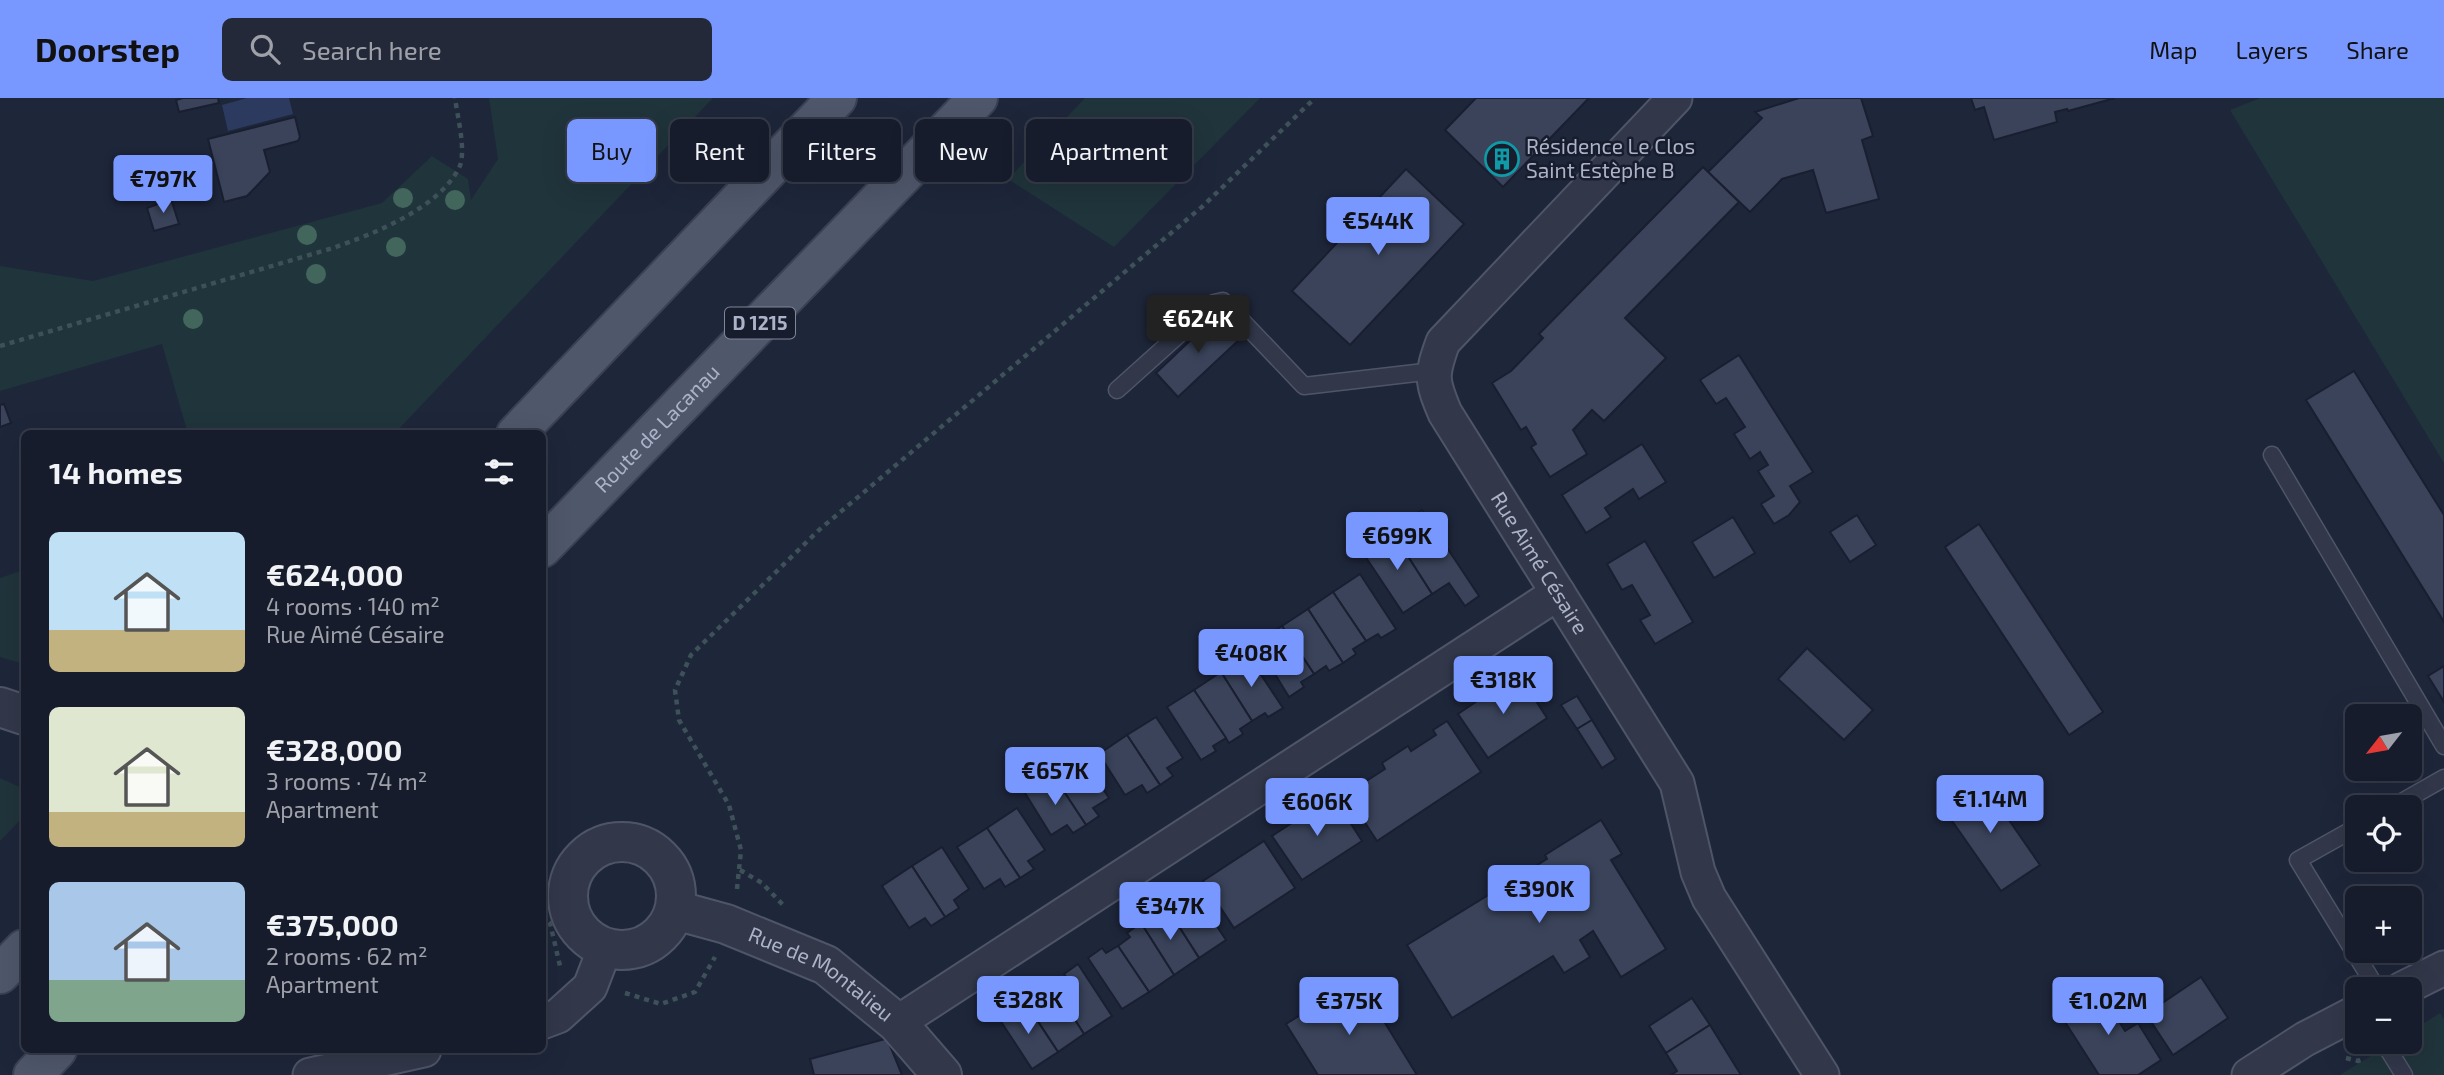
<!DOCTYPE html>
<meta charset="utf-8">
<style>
body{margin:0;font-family:"Exo 2",sans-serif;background:#232938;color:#f1f3f6;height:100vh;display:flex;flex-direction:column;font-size:26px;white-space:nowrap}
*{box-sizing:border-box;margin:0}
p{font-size:23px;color:#9ea1a9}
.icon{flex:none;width:38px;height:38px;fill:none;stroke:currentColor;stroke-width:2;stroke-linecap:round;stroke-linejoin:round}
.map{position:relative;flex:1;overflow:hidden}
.panel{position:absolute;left:21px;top:332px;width:525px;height:623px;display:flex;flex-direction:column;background:#161c2c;border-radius:10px;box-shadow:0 7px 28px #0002,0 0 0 2px #353a48}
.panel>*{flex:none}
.guide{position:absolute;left:567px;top:21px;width:665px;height:63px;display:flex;gap:14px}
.needle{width:46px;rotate:239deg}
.tools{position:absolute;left:2345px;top:606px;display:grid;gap:14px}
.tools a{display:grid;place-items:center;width:77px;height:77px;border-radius:10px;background:#161c2c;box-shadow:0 7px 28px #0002,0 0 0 2px #353a48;font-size:35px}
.price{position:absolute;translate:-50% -60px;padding:0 16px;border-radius:7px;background:#7998ff;color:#111;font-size:23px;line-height:46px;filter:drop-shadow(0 2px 4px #0008)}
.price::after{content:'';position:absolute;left:50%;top:42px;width:21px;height:16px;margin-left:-10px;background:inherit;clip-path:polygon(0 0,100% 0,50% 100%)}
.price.active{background:#222;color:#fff}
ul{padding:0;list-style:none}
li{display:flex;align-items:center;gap:21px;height:175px;padding:0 28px}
li span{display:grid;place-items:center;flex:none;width:196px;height:140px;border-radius:10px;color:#555}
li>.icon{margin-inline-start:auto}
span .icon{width:84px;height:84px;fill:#fffc;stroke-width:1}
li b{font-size:30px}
h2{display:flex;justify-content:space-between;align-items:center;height:84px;padding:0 28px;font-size:30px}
.chip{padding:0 24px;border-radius:10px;background:#161c2c;box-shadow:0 7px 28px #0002,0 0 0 2px #353a48;font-size:24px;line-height:63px}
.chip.active{background:#7998ff;color:#111}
header{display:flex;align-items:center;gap:42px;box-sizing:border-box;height:98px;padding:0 35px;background:#7998ff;color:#111}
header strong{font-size:33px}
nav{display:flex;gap:38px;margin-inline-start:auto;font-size:24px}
.search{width:490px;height:63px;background:#232938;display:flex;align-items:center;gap:18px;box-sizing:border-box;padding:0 24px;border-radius:10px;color:#9ea1a9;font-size:26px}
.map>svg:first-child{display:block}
.green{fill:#20343b}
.water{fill:#2c3a5f}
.building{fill:#3a435a;stroke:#191f31;stroke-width:2}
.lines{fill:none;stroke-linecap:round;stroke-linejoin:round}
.service-casing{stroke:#4f5568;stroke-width:19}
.minor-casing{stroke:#4f5568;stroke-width:37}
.tertiary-casing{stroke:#4f5568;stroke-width:42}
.primary-casing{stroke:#3b4154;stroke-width:42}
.path{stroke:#3e5158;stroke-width:4.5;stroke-dasharray:5 5;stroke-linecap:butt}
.service{stroke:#32384a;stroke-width:16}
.minor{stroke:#32384a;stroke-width:33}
.tertiary{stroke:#32384a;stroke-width:38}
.primary{stroke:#4f576b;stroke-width:38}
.tree{fill:#43665c}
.labels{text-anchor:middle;stroke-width:5;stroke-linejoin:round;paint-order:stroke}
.shield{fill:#181d2e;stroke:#808599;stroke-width:2}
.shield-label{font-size:19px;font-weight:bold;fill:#acb2c7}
.poi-label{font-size:21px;fill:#acb2c7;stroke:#181d2e;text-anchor:start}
.street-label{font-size:21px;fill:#acb2c7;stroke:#181d2e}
</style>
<header>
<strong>Doorstep</strong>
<div class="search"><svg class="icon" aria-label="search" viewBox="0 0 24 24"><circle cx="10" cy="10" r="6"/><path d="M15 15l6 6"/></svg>Search here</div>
<nav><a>Map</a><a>Layers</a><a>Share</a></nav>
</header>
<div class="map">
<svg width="2444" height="977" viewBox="0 0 2444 977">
<rect width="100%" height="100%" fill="#1e263a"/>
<g class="green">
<polygon points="489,0 713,0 394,336 188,336 162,246 0,293 0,168 93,183 382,105 432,58 468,81 471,102 498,61"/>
<polygon points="1085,0 1260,0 1114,149 1008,81"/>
<polygon points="2260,0 2444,0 2444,365 2230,12"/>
<polygon points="24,472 24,566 0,559 0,480"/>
<polygon points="0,680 24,691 24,718 0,743"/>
<polygon points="2440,915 2444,921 2444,977 2340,977 2395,943 2410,943 2410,934"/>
</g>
<polygon class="water" points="247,0 289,0 293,16 228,33 222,7"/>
<g class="building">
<polygon points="183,0 218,0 219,5 179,14 176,2"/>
<polygon points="1476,0 1589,0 1503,89 1445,32"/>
<polygon points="1799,0 1861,0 1873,38 1862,42 1879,101 1826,115 1813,72 1782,81 1750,114 1708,74 1762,20 1755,14"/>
<polygon points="1971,0 2115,0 2068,13 2067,11 2055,14 2057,24 1994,42 1984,9 1975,12"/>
<polygon points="295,19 300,39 298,43 264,52 270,74 247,98 224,104 208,41"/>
<polygon points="1703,69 1739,104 1625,220 1666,260 1604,323 1592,312 1573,332 1587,356 1550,379 1531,349 1536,346 1526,329 1521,332 1492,285 1511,273 1543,240 1539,236"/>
<polygon points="1406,71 1464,126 1350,247 1292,193"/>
<polygon points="171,101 179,126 154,133 147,110"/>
<polygon points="1218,216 1241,240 1178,299 1156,275"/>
<polygon points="1739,257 1813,374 1790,388 1800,404 1789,417 1774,426 1761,406 1774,398 1758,373 1768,367 1760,354 1750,361 1734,336 1745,329 1726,300 1716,306 1700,282"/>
<polygon points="2354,273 2444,417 2444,524 2306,302"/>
<polygon points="4,306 11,325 0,329 0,307"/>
<polygon points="1642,346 1666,384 1639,401 1633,391 1605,410 1611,419 1586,435 1562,397"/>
<polygon points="1422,412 1479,498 1465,508 1449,485 1432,496 1391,432"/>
<polygon points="1857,417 1876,447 1850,464 1830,434"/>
<polygon points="1733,419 1755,455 1714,480 1692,444"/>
<polygon points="1979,426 2103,614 2069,637 1945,449"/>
<polygon points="1391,432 1432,496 1403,515 1361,452"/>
<polygon points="1645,443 1693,524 1655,546 1640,522 1650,517 1632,487 1622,492 1607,466"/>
<polygon points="1360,476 1396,531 1381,540 1378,536 1366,543 1333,494"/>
<polygon points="1333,494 1366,543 1353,551 1356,556 1343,565 1308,511"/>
<polygon points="1308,511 1343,565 1329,573 1326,568 1314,576 1282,528"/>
<polygon points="1282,528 1314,576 1301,584 1304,589 1289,599 1256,545"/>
<polygon points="1807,550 1873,612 1844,642 1778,581"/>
<polygon points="1248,557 1283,610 1268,619 1265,615 1252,623 1221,574"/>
<polygon points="2444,568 2444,604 2428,578"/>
<polygon points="1221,574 1252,623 1240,631 1243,636 1229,645 1194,592"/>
<polygon points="1518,575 1547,620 1488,660 1458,616"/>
<polygon points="1194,592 1226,640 1213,648 1216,653 1201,662 1167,609"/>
<polygon points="1577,598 1592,622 1577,631 1561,607"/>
<polygon points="1156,619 1183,660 1167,670 1173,678 1160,687 1127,637"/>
<polygon points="1592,622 1616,661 1602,670 1577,631"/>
<polygon points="1447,623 1481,674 1377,743 1343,691 1357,682 1360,687 1385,671 1382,665 1408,648 1411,653 1436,637 1433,632"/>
<polygon points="1127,637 1160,687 1147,695 1142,687 1125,697 1099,656"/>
<polygon points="1082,659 1109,700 1093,710 1099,718 1086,727 1053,677"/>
<polygon points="1053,677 1086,727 1073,735 1067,727 1051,737 1025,695"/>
<polygon points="1980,680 2040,767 2001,793 1941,707"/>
<polygon points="1333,698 1362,743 1302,782 1272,738"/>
<polygon points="1017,710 1045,752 1028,763 1034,771 1020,780 987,730"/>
<polygon points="1601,722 1622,756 1611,762 1666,851 1621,879 1593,833 1580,842 1590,859 1564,875 1553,858 1452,920 1407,847 1547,761 1545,757"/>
<polygon points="987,730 1020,780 1005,789 1000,781 984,791 957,749"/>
<polygon points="1264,743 1295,790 1234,830 1203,783"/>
<polygon points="942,749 969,791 954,802 959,810 945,819 912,768"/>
<polygon points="912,768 945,819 931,828 925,820 909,830 882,788"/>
<polygon points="1192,791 1226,842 1199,860 1169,813 1181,806 1178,801"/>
<polygon points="1169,813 1199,860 1174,877 1141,825 1154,817 1157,822"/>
<polygon points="1141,825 1174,877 1149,894 1118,848 1130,839 1127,835"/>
<polygon points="1118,848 1149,894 1122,911 1088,860 1102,850 1106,855"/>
<polygon points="1078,866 1112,918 1084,936 1054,889 1067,880 1064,876"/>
<polygon points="2201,879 2228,920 2173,957 2146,916"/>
<polygon points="1358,881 1417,977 1318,977 1286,926"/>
<polygon points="2097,888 2125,933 2138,925 2161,962 2138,977 2099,977 2058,913"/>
<polygon points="1054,889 1084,936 1058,954 1024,902 1039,892 1042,897"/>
<polygon points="1692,900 1710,927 1666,955 1649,928"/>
<polygon points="1027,907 1058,954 1032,971 998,919 1012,910 1015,915"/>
<polygon points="1710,927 1741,977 1671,977 1677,973 1666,955"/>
<polygon points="885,941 889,945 902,977 814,977 810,961"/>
</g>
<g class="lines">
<g class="service-casing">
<g id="service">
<polyline points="1117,292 1214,205 1223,203 1304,288 1433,273"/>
<polyline points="2272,357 2444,648"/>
<polyline points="2393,709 2444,680"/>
<polyline points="2357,729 2298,762 2377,891"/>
<polyline points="2383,943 2404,977"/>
</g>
</g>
<g class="minor-casing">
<g id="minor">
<path id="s1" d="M1675,0L1443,244C1431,277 1431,282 1445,315L1677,685L1698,774L1709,800L1822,977"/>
<polyline points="2402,891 2444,870"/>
<polyline points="542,924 558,918 590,889 605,850"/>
<polyline points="897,925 1558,495"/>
<polyline points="310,977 424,952"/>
<polyline points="2249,977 2305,941 2357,914"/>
</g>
</g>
<g class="tertiary-casing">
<g id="tertiary">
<polyline points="0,609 24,617"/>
<circle cx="622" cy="798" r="54"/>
<path id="s2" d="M675,812L726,826L826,867L897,925L942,977"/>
</g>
</g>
<g class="primary-casing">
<g id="primary">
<polyline points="516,336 837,0"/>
<path id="s3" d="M542,450L978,0"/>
<polyline points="0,876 24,851"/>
<polyline points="33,977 57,952"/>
</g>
</g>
<g class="path">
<path d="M0,248L333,150C373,136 438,111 459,70C467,54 457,17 455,0"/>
<polyline points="740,772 762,785 784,808"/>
<polyline points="737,791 741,752 729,707 679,622 675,592 691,557 819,432 1203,108 1315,0"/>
<polyline points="542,817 550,825 560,868"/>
<polyline points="625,895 661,906 695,894 715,859"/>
<polyline points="2346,960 2358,963 2364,961"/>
</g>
<use href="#service" class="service"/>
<use href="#minor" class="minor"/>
<use href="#tertiary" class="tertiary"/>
<use href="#primary" class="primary"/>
</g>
<g class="tree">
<circle cx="403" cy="100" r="10"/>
<circle cx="455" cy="102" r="10"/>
<circle cx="307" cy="137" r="10"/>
<circle cx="396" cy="149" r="10"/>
<circle cx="316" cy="176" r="10"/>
<circle cx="193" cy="221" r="10"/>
</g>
<defs>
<g id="building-ring" transform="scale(1.75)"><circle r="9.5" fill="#181d2e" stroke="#0f9aa8" stroke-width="1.5"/><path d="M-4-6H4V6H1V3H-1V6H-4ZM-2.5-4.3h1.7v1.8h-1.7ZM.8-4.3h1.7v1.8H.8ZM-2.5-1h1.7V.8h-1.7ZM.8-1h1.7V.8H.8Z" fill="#0f9aa8"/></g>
</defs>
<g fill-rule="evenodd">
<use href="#building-ring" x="1502" y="61"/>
</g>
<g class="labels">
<rect class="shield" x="725" y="209.5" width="70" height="31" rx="5"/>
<g class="shield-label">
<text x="760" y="232">D 1215</text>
</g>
<g class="poi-label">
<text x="1526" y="56">Résidence Le Clos<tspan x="1526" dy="24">Saint Estèphe B</tspan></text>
</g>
<g class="street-label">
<text dy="7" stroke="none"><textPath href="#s3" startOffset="166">Route de Lacanau</textPath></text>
<text dy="7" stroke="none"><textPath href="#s1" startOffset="588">Rue Aimé Césaire</textPath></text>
<text dy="7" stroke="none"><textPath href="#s2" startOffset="161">Rue de Montalieu</textPath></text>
</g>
</g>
</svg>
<div class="tools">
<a><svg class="needle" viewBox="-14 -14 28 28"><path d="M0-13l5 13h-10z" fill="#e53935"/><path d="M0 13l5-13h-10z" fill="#9ea1a9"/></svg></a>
<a><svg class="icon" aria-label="locate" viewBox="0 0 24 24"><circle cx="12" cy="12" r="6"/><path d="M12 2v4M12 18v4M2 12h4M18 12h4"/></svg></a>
<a>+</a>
<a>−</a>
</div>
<b class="price" style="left:163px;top:117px">€797K</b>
<b class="price" style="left:1378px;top:159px">€544K</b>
<b class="price active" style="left:1198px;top:257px">€624K</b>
<b class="price" style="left:1397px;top:474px">€699K</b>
<b class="price" style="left:1251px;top:591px">€408K</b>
<b class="price" style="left:1503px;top:618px">€318K</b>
<b class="price" style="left:1055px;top:709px">€657K</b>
<b class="price" style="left:1990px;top:737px">€1.14M</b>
<b class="price" style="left:1317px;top:740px">€606K</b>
<b class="price" style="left:1539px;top:827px">€390K</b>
<b class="price" style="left:1170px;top:844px">€347K</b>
<b class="price" style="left:1028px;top:938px">€328K</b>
<b class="price" style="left:1349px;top:939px">€375K</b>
<b class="price" style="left:2108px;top:939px">€1.02M</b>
<div class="guide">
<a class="chip active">Buy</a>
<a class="chip">Rent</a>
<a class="chip">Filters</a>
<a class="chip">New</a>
<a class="chip">Apartment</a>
</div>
<section class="panel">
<h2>14 homes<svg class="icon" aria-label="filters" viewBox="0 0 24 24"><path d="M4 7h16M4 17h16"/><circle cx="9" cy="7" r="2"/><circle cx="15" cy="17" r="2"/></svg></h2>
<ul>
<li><span style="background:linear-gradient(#bfe0f5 70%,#c2b280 0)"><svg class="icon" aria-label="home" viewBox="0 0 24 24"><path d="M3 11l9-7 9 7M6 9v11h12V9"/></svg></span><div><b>€624,000</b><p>4 rooms · 140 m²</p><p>Rue Aimé Césaire</p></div></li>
<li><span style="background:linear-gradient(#dfe7d0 75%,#c2b280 0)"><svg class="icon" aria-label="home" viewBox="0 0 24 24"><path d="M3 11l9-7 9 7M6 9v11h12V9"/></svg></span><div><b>€328,000</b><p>3 rooms · 74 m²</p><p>Apartment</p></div></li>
<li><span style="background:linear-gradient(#a9c7e8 70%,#7fa58c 0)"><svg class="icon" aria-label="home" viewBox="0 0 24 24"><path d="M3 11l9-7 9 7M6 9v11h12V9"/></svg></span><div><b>€375,000</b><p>2 rooms · 62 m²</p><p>Apartment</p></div></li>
</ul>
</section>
</div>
